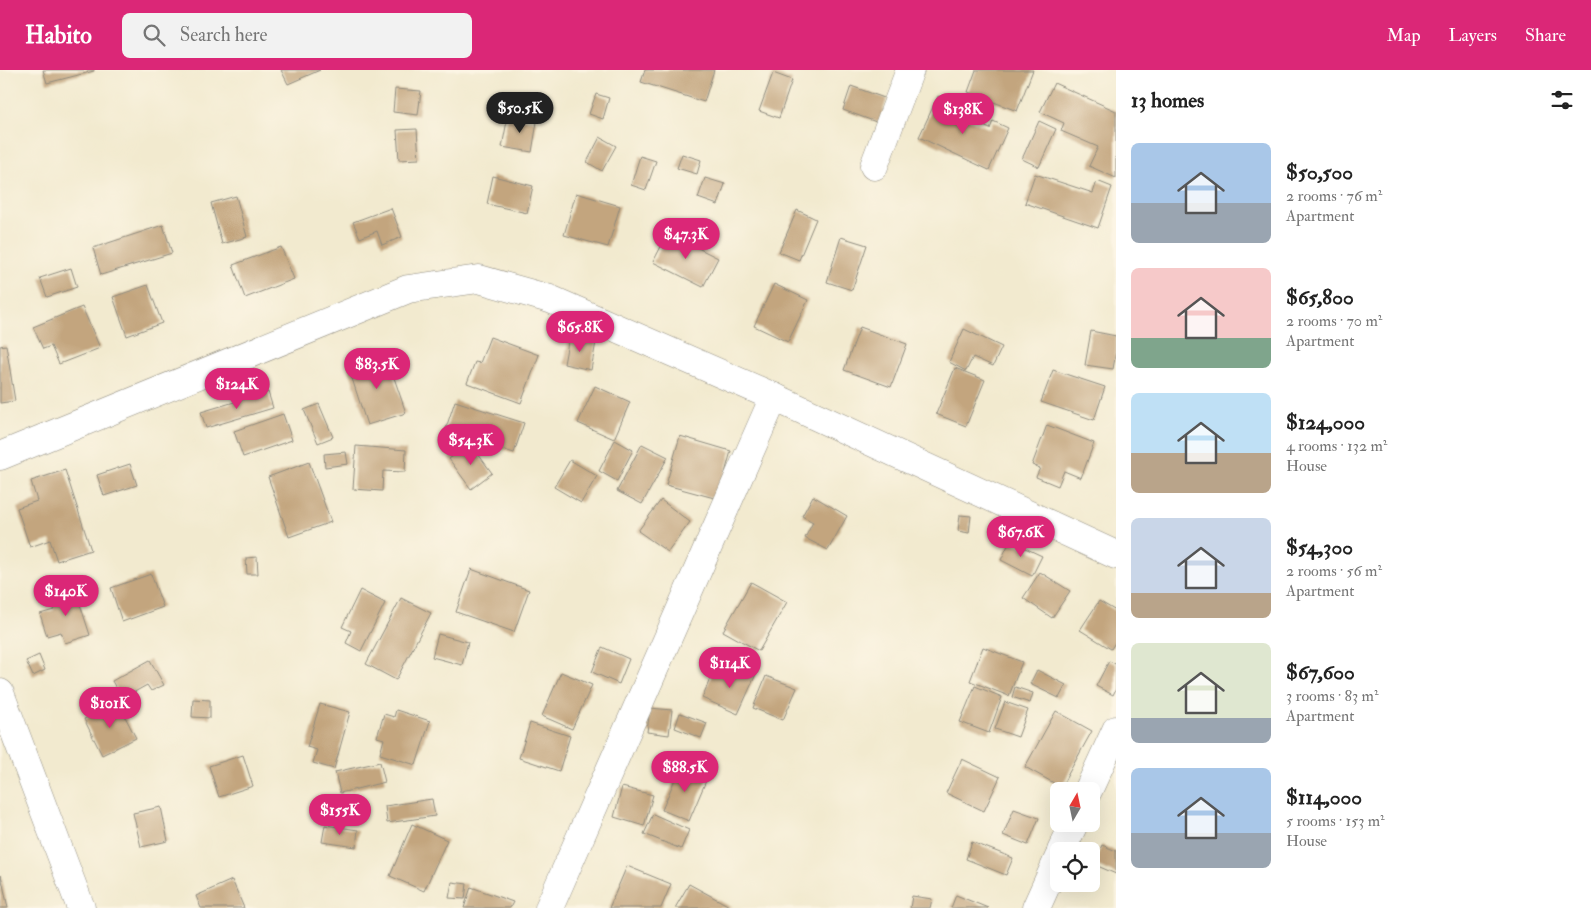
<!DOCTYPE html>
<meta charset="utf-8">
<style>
body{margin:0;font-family:"IM FELL Double Pica",serif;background:#f2f2f2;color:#222;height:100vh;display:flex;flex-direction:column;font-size:19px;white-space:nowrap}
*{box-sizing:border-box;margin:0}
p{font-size:16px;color:#767676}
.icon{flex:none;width:28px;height:28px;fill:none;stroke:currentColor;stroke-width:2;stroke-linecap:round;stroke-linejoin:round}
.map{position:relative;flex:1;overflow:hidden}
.drawer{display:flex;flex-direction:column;background:#fff;width:475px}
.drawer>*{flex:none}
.needle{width:32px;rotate:9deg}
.controls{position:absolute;left:1050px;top:712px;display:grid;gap:10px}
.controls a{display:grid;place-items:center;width:50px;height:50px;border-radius:8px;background:#fff;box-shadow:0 5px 20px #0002;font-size:25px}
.price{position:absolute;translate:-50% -42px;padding:0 11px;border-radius:18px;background:#db2777;color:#fff;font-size:16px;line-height:32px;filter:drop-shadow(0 1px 2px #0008)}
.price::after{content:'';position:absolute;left:50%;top:30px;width:15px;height:11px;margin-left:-8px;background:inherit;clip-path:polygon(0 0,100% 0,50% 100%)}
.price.current{background:#222;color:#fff}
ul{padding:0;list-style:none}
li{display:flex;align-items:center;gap:15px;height:125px;padding:0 15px}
li span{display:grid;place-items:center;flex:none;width:140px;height:100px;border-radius:8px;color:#555}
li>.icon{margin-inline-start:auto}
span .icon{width:60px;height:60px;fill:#fffc;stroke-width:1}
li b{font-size:21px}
h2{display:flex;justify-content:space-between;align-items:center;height:60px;padding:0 15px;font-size:21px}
header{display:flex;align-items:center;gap:30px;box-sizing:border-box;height:70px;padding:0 25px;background:#db2777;color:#fff}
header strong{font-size:24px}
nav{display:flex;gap:28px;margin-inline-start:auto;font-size:18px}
.search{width:350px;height:45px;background:#f2f2f2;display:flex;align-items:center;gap:12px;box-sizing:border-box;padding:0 18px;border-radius:8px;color:#767676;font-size:19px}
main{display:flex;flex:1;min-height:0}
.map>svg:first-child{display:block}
.building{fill:#c3a57e}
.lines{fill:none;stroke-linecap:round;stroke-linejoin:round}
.street-casing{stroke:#8e8a7d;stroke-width:29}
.street{stroke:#fff;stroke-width:28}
</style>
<header>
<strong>Habito</strong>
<div class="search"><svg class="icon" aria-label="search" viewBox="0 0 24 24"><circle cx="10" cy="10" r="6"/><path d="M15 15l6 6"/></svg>Search here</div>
<nav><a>Map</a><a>Layers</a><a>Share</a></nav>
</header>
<main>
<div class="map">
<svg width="1116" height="838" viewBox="0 0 1116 838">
<rect width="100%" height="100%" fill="#fcf5e5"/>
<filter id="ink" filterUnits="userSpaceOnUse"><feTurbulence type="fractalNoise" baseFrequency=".02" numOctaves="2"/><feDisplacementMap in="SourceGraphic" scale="10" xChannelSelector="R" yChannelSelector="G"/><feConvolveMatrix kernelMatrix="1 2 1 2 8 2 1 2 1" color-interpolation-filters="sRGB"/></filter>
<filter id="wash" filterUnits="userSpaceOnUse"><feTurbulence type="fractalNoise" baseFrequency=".0096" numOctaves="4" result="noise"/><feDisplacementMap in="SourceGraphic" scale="20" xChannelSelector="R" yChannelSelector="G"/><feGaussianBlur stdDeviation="1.12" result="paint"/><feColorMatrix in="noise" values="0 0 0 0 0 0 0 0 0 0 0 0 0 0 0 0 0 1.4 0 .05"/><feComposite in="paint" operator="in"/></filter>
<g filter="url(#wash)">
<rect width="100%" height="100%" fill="#f2eacf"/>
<g id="blocks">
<g class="building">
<polygon points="43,0 94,0 94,1 47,13"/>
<polygon points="281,0 320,0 288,14"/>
<polygon points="645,0 714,0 704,32 641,12"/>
<polygon points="976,0 1033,0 1017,41 968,22"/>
<polygon points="773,3 792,10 779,48 759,41"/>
<polygon points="1054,13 1116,41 1116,108 1089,96 1098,77 1061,61 1064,53 1040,42"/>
<polygon points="851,16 887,29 879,53 843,40"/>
<polygon points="395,19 421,21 418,45 393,42"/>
<polygon points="596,24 609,28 603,49 589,44"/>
<polygon points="938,26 952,32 949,40 990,59 993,51 1008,58 989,100 919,67"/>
<polygon points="508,46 537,52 532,82 502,77"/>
<polygon points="1039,51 1056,59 1039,97 1022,89"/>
<polygon points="417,59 419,89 399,90 397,60"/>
<polygon points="600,67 616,76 602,101 587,92"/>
<polygon points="682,84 701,90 697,104 677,98"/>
<polygon points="640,86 656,91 646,120 631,115"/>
<polygon points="1035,104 1093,123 1097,111 1112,117 1098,158 1025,133"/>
<polygon points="493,106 533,116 527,143 487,134"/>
<polygon points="705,108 725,114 718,135 698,128"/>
<polygon points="576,123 620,136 608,177 564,165"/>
<polygon points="236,126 247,167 222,174 211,133"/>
<polygon points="391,138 402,167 382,175 377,161 360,168 353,152"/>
<polygon points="797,140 816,149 799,190 779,182"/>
<polygon points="163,155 172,183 101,205 93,178"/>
<polygon points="668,163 718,188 703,217 653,192"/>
<polygon points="841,167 867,175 852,220 827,212"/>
<polygon points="281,177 294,209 245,228 233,195"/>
<polygon points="71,198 77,217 47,227 40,208"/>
<polygon points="774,214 808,230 788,272 754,256"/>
<polygon points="148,215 162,253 127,266 113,227"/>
<polygon points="82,237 100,278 59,294 51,276 43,279 33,257"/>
<polygon points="860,257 907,274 891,317 844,300"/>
<polygon points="964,259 1002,277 993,296 973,287 966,301 949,292"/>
<polygon points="1091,261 1116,266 1116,282 1113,299 1085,295"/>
<polygon points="490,267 539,285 521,333 467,313 475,292 480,293"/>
<polygon points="569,267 596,272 591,300 564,294"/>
<polygon points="6,275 15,331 0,333 0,276"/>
<polygon points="386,284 406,343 367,355 348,296"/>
<polygon points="955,298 985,310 966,356 936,344"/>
<polygon points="1053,300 1105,317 1094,350 1041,332"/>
<polygon points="595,316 630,332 614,369 578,353"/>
<polygon points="268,322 273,338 206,358 201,342"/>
<polygon points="455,331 524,353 514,383 445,361"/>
<polygon points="319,334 333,367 318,373 304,340"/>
<polygon points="283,344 292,370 243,387 234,361"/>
<polygon points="1047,355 1094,373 1081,408 1064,401 1058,416 1036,407 1040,398 1032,395"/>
<polygon points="680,366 731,381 718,429 666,415"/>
<polygon points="615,370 633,380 617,411 599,401"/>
<polygon points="470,373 492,403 471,419 449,389"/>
<polygon points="642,374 668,387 642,434 617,421"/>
<polygon points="356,376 406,380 405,402 383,401 382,421 353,419"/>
<polygon points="346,382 348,394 325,397 324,384"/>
<polygon points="570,390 597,406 581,433 554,417"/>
<polygon points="309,392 331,452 289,467 268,407"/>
<polygon points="130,394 137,415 104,426 97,405"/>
<polygon points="65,400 91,480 57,491 50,470 30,477 17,438 37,431 31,411"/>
<polygon points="813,426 847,446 828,480 805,468 813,452 802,446"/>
<polygon points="661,430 690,452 668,482 638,461"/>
<polygon points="960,445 971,446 969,463 958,461"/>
<polygon points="1010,471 1042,486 1032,506 1001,490"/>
<polygon points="257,487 258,504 247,504 246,488"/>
<polygon points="471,499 529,520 514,562 456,542"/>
<polygon points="1040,502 1070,521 1052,548 1023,528"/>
<polygon points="151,504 163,537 122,552 111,518"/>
<polygon points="751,512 787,532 759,581 723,561"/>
<polygon points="75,519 90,565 65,573 61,562 47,566 40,544 54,540 50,527"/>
<polygon points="360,520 385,533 361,581 346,573 351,561 342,557"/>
<polygon points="401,528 431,543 396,610 366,594"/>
<polygon points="1099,531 1116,541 1116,571 1111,579 1080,560"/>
<polygon points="438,564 468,572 462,595 432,587"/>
<polygon points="602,577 629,589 619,614 592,602"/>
<polygon points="983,577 1022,592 1009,626 970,611"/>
<polygon points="39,585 45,600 33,606 26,591"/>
<polygon points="150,590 164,615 151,621 147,615 122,629 112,611"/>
<polygon points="1109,591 1116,594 1116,619 1113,625 1096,616"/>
<polygon points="738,593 757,602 738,644 702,628 713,602 731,610"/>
<polygon points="1037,600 1066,615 1059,628 1030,614"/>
<polygon points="561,602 592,615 572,659 542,646"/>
<polygon points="766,606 797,618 783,650 753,638"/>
<polygon points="975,616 1002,627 989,663 960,652"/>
<polygon points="1015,617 1033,623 1030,633 1012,627"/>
<polygon points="193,629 210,630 210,648 192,647"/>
<polygon points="1005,632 1028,640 1018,667 995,659"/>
<polygon points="118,633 136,668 102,685 84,649"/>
<polygon points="320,634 350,642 334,699 313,693 317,680 307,677"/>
<polygon points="650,638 672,640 669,665 647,662"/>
<polygon points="396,640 430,651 416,695 380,684 384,669 377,667 384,644 394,647"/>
<polygon points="1056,641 1092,661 1061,717 1025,697"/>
<polygon points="680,643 707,653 701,668 675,658"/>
<polygon points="530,653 570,666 559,701 519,688"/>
<polygon points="243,685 253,716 219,727 209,696"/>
<polygon points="962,689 1000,707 984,741 946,723"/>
<polygon points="380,692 385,712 340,723 335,702"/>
<polygon points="681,695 708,706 689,751 662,740"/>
<polygon points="622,717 653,725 644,756 614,747"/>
<polygon points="432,729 435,746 387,753 385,736"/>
<polygon points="161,737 168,771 141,777 133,743"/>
<polygon points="1014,739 1039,748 1028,775 1003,765"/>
<polygon points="653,744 689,760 681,779 644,764"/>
<polygon points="412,754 447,770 424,821 390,806"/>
<polygon points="325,755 358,760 356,777 322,772"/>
<polygon points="972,772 1013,788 1006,805 966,789"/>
<polygon points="1102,775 1116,781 1116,804 1093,794"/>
<polygon points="627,796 671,814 661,838 609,838"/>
<polygon points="1,805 8,838 0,838"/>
<polygon points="232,810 244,838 201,838 196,826"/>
<polygon points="452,812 467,814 465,829 449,828"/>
<polygon points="689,814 733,838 675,838"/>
<polygon points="471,817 513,832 510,838 464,838"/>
<polygon points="956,825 988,838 951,838"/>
<polygon points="912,826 932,829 930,838 910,838"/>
</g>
</g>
</g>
<g filter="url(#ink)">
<use href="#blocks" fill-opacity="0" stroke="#8e8a7d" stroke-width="1"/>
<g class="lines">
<g class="street-casing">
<g id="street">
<polyline points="874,96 910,0"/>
<polyline points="0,386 408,219 479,209 550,229 774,327 1116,485"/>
<polyline points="0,623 81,838"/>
<polyline points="1088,721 1116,660"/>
<polyline points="1061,781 1074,754"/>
<polyline points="549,838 774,327"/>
<polyline points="1036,838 1059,787"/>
</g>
</g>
<use href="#street" class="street"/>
</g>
</g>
</svg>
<div class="controls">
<a><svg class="needle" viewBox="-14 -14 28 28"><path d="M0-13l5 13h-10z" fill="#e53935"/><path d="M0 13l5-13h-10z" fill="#767676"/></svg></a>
<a><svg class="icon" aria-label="locate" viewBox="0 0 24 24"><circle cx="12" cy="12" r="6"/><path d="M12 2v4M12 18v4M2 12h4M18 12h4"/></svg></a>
</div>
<b class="price current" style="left:520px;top:64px">$50.5K</b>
<b class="price" style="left:963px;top:65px">$138K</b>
<b class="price" style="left:686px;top:190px">$47.3K</b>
<b class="price" style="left:580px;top:283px">$65.8K</b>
<b class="price" style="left:377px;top:320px">$83.5K</b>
<b class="price" style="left:237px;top:340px">$124K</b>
<b class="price" style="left:471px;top:396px">$54.3K</b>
<b class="price" style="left:1021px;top:488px">$67.6K</b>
<b class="price" style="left:66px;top:547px">$140K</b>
<b class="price" style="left:730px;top:619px">$114K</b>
<b class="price" style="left:110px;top:659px">$101K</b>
<b class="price" style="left:685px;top:723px">$88.5K</b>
<b class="price" style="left:340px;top:766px">$155K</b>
</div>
<section class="drawer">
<h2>13 homes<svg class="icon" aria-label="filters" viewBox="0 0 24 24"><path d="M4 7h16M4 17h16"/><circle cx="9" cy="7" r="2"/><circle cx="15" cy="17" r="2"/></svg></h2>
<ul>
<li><span style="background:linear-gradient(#a9c7e8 60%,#9aa5b1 0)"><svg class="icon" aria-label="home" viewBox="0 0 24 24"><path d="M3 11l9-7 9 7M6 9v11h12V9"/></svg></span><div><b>$50,500</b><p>2 rooms · 76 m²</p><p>Apartment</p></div></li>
<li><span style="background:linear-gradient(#f6c9c9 70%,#7fa58c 0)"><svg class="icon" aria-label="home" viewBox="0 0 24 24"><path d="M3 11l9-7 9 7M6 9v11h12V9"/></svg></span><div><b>$65,800</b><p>2 rooms · 70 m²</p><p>Apartment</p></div></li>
<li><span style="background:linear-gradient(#bfe0f5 60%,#b9a48a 0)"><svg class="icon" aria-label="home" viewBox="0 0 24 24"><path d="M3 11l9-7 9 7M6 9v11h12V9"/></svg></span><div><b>$124,000</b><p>4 rooms · 132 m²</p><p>House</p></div></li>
<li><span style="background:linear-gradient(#c9d6e8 75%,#b9a48a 0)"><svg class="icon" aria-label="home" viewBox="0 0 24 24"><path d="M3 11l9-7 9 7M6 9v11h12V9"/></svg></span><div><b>$54,300</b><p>2 rooms · 56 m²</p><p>Apartment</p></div></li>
<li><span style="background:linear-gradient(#dfe7d0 75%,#9aa5b1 0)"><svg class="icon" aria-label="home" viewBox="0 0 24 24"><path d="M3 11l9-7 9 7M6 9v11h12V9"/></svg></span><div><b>$67,600</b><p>3 rooms · 83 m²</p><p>Apartment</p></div></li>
<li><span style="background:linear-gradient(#a9c7e8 65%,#9aa5b1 0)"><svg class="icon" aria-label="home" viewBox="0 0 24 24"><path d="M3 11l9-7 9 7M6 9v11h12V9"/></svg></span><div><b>$114,000</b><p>5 rooms · 153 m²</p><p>House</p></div></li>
</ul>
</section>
</main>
